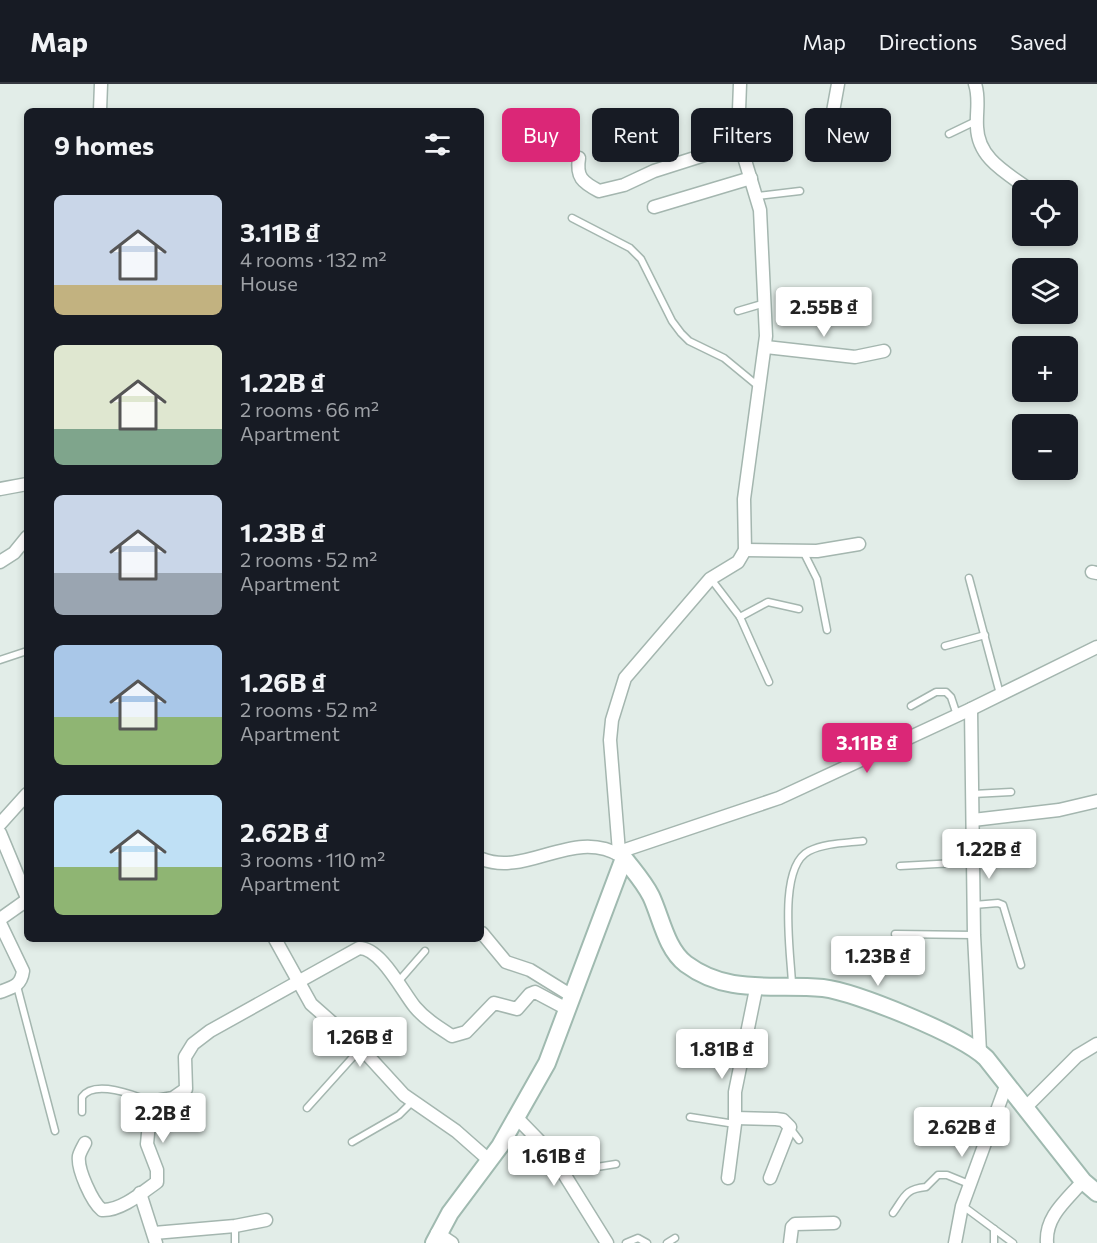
<!DOCTYPE html>
<meta charset="utf-8">
<style>
body{margin:0;font-family:Commissioner,sans-serif;background:#242831;color:#f1f3f6;height:100vh;display:flex;flex-direction:column;font-size:22px;white-space:nowrap}
*{box-sizing:border-box;margin:0}
p{font-size:20px;color:#9ea1a6}
.icon{flex:none;width:33px;height:33px;fill:none;stroke:currentColor;stroke-width:2;stroke-linecap:round;stroke-linejoin:round}
.map{position:relative;flex:1;overflow:hidden}
.drawer{position:absolute;left:24px;top:24px;width:460px;height:834px;display:flex;flex-direction:column;background:#171b24;border-radius:9px;box-shadow:0 3px 9px #0003}
.drawer>*{flex:none}
.banner{position:absolute;left:502px;top:24px;width:504px;height:54px;display:flex;gap:12px}
.buttons{position:absolute;left:1012px;top:96px;display:grid;gap:12px}
.buttons a{display:grid;place-items:center;width:66px;height:66px;border-radius:9px;background:#171b24;box-shadow:0 3px 9px #0003;font-size:30px}
.price{position:absolute;translate:-50% -51px;padding:0 14px;border-radius:6px;background:#fff;color:#222;font-size:20px;line-height:39px;filter:drop-shadow(0 2px 3px #0008)}
.price::after{content:'';position:absolute;left:50%;top:36px;width:18px;height:14px;margin-left:-9px;background:inherit;clip-path:polygon(0 0,100% 0,50% 100%)}
.price.selected{background:#db2777;color:#fff}
ul{padding:0;list-style:none}
li{display:flex;align-items:center;gap:18px;height:150px;padding:0 30px}
li span{display:grid;place-items:center;flex:none;width:168px;height:120px;border-radius:9px;color:#555}
li>.icon{margin-inline-start:auto}
span .icon{width:72px;height:72px;fill:#fffc;stroke-width:1}
li b{font-size:26px}
h2{display:flex;justify-content:space-between;align-items:center;height:72px;padding:0 30px;font-size:26px}
.chip{padding:0 21px;border-radius:9px;background:#171b24;box-shadow:0 3px 9px #0003;font-size:21px;line-height:54px}
.chip.selected{background:#db2777;color:#fff}
header{display:flex;align-items:center;gap:36px;box-sizing:border-box;height:84px;padding:0 30px;background:#171b24;border-bottom:2px solid #363941}
header strong{font-size:28px}
nav{display:flex;gap:33px;margin-inline-start:auto;font-size:21px}
.map>svg:first-child{display:block}
.lines{fill:none;stroke-linecap:round;stroke-linejoin:round}
.lane-casing{stroke:#a4b6af;stroke-width:9}
.street-casing{stroke:#a4b6af;stroke-width:15}
.secondary-casing{stroke:#a0bab0;stroke-width:20}
.lane{stroke:#fff;stroke-width:6}
.street{stroke:#fff;stroke-width:12}
.secondary{stroke:#fff;stroke-width:16}
</style>
<header>
<strong>Map</strong>
<nav><a>Map</a><a>Directions</a><a>Saved</a></nav>
</header>
<div class="map">
<svg width="1097" height="1159" viewBox="0 0 1097 1159">
<rect width="100%" height="100%" fill="#e2ede8"/>
<g class="lines">
<g class="lane-casing">
<g id="lane">
<polyline points="949,50 976,37"/>
<polyline points="757,112 800,107"/>
<polyline points="572,134 630,164 641,175 672,237 681,249 689,257 724,274 758,302"/>
<polyline points="738,227 765,219"/>
<polyline points="803,467 817,495 827,546"/>
<polyline points="969,494 1000,610"/>
<polyline points="711,495 740,533 769,598"/>
<polyline points="740,533 768,518 799,525"/>
<polyline points="945,562 985,551"/>
<polyline points="0,576 27,567"/>
<polyline points="911,622 936,608 946,608 951,613 957,631"/>
<polyline points="973,710 1011,708"/>
<polyline points="900,782 974,778"/>
<polyline points="974,821 998,819 1003,821 1021,881"/>
<polyline points="895,850 974,851"/>
<polyline points="398,898 425,867"/>
<path d="M792,900C791,871 777,783 809,767C825,759 846,759 863,757"/>
<polyline points="17,902 55,1047"/>
<polyline points="307,1024 361,964"/>
<path d="M82,1028V1013C94,995 135,1011 151,1018"/>
<polyline points="690,1033 735,1040"/>
<polyline points="790,1044 799,1056"/>
<polyline points="352,1058 399,1031 412,1018"/>
<polyline points="560,1083 584,1085 616,1080"/>
<polyline points="963,1122 1013,1159"/>
<path d="M893,1129C905,1112 905,1105 926,1103L938,1091H947L969,1100"/>
<polyline points="235,1159 235,1142"/>
<polyline points="626,1159 638,1154 647,1159"/>
<polyline points="667,1159 675,1154"/>
<polyline points="994,1159 994,1145"/>
</g>
</g>
<g class="street-casing">
<g id="street">
<path d="M838,0L832,33C838,45 852,46 864,49"/>
<path d="M975,0C980,14 976,28 977,43C978,75 1007,89 1030,106"/>
<polyline points="100,27 101,0"/>
<path d="M579,74C576,93 582,98 599,107L624,101L654,87L739,60"/>
<polyline points="654,123 751,94"/>
<polyline points="766,263 855,273 884,267"/>
<polyline points="0,405 27,400"/>
<polyline points="745,466 817,467 859,460"/>
<polyline points="0,478 14,469 27,453"/>
<polyline points="1092,488 1097,489"/>
<polyline points="971,625 974,851 980,968"/>
<polyline points="973,736 1059,726 1097,717"/>
<polyline points="0,740 27,710"/>
<polyline points="0,749 27,814"/>
<polyline points="619,768 610,656 612,636 625,594 710,495 738,478 745,466 744,415 766,252 760,126 738,53 740,0"/>
<polyline points="616,769 779,714 971,625 1097,563"/>
<path d="M482,775C527,793 574,743 621,772"/>
<polyline points="0,835 27,816"/>
<path d="M0,839L23,887C21,902 13,903 0,908"/>
<polyline points="482,849 506,878 530,886 572,912"/>
<polyline points="275,855 311,920 361,964 404,1011 456,1047 490,1077"/>
<polyline points="1025,1024 1077,972 1097,960"/>
<polyline points="517,1034 551,1069 607,1159"/>
<polyline points="735,1034 776,1035 783,1036 790,1043 770,1094"/>
<path d="M85,1059C83,1063 80,1068 79,1072C77,1085 92,1118 102,1126C121,1127 143,1108 157,1098V1086L147,1060L151,1018L173,1014L186,1005L185,973L193,960L210,947L359,864C381,864 402,907 415,923C425,935 438,943 452,952L466,948L494,919L517,925L530,910L535,908L567,925"/>
<polyline points="728,1094 735,1040 735,1008 756,905"/>
<polyline points="140,1109 156,1159"/>
<polyline points="154,1149 235,1142 266,1136"/>
<polyline points="437,1149 452,1159"/>
<polyline points="790,1159 792,1143 795,1140 834,1139"/>
<polyline points="955,1159 962,1122 1007,999"/>
<path d="M1047,1159C1045,1132 1067,1116 1083,1097"/>
</g>
</g>
<g class="secondary-casing">
<path id="secondary" d="M434,1159L450,1129L500,1062L547,979L624,774C633,786 644,798 651,812C661,833 666,865 686,880C729,912 774,899 823,904C856,908 962,951 986,974L1083,1097L1097,1109"/>
</g>
<use href="#lane" class="lane"/>
<use href="#street" class="street"/>
<use href="#secondary" class="secondary"/>
</g>
</svg>
<div class="buttons">
<a><svg class="icon" aria-label="locate" viewBox="0 0 24 24"><circle cx="12" cy="12" r="6"/><path d="M12 2v4M12 18v4M2 12h4M18 12h4"/></svg></a>
<a><svg class="icon" aria-label="layers" viewBox="0 0 24 24"><path d="M12 4l9 5-9 5-9-5zM3 14l9 5 9-5"/></svg></a>
<a>+</a>
<a>−</a>
</div>
<b class="price" style="left:824px;top:254px">2.55B ₫</b>
<b class="price selected" style="left:867px;top:690px">3.11B ₫</b>
<b class="price" style="left:989px;top:796px">1.22B ₫</b>
<b class="price" style="left:878px;top:903px">1.23B ₫</b>
<b class="price" style="left:360px;top:984px">1.26B ₫</b>
<b class="price" style="left:722px;top:996px">1.81B ₫</b>
<b class="price" style="left:163px;top:1060px">2.2B ₫</b>
<b class="price" style="left:962px;top:1074px">2.62B ₫</b>
<b class="price" style="left:554px;top:1103px">1.61B ₫</b>
<div class="banner">
<a class="chip selected">Buy</a>
<a class="chip">Rent</a>
<a class="chip">Filters</a>
<a class="chip">New</a>
</div>
<section class="drawer">
<h2>9 homes<svg class="icon" aria-label="filters" viewBox="0 0 24 24"><path d="M4 7h16M4 17h16"/><circle cx="9" cy="7" r="2"/><circle cx="15" cy="17" r="2"/></svg></h2>
<ul>
<li><span style="background:linear-gradient(#c9d6e8 75%,#c2b280 0)"><svg class="icon" aria-label="home" viewBox="0 0 24 24"><path d="M3 11l9-7 9 7M6 9v11h12V9"/></svg></span><div><b>3.11B ₫</b><p>4 rooms · 132 m²</p><p>House</p></div></li>
<li><span style="background:linear-gradient(#dfe7d0 70%,#7fa58c 0)"><svg class="icon" aria-label="home" viewBox="0 0 24 24"><path d="M3 11l9-7 9 7M6 9v11h12V9"/></svg></span><div><b>1.22B ₫</b><p>2 rooms · 66 m²</p><p>Apartment</p></div></li>
<li><span style="background:linear-gradient(#c9d6e8 65%,#9aa5b1 0)"><svg class="icon" aria-label="home" viewBox="0 0 24 24"><path d="M3 11l9-7 9 7M6 9v11h12V9"/></svg></span><div><b>1.23B ₫</b><p>2 rooms · 52 m²</p><p>Apartment</p></div></li>
<li><span style="background:linear-gradient(#a9c7e8 60%,#8fb573 0)"><svg class="icon" aria-label="home" viewBox="0 0 24 24"><path d="M3 11l9-7 9 7M6 9v11h12V9"/></svg></span><div><b>1.26B ₫</b><p>2 rooms · 52 m²</p><p>Apartment</p></div></li>
<li><span style="background:linear-gradient(#bfe0f5 60%,#8fb573 0)"><svg class="icon" aria-label="home" viewBox="0 0 24 24"><path d="M3 11l9-7 9 7M6 9v11h12V9"/></svg></span><div><b>2.62B ₫</b><p>3 rooms · 110 m²</p><p>Apartment</p></div></li>
</ul>
</section>
</div>
